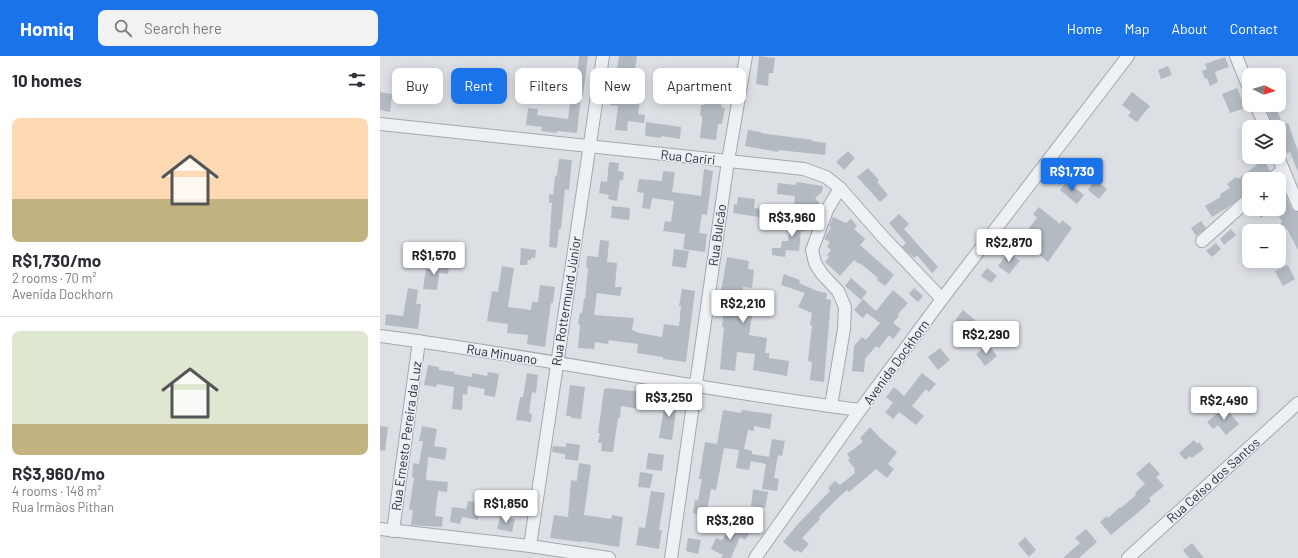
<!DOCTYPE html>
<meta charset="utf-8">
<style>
body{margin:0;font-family:Barlow,sans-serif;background:#f2f2f3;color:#2b2b33;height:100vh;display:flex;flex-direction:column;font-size:15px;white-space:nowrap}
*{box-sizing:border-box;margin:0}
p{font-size:13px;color:#7c7c81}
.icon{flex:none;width:22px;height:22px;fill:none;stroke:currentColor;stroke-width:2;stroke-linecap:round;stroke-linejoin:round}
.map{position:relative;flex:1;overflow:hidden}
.details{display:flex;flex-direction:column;background:#fff;width:380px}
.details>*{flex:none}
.top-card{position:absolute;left:12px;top:12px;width:380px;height:36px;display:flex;gap:8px}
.needle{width:26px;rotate:95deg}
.tools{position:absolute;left:862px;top:12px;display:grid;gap:8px}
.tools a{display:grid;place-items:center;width:44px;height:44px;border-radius:8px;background:#fff;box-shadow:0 2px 10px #0003;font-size:20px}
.price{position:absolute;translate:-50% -34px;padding:0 9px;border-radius:4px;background:#fff;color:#222;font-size:13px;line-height:26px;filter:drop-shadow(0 1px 2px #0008)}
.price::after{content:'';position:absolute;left:50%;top:24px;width:12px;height:9px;margin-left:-6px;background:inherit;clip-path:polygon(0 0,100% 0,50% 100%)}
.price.on{background:#1a73e8;color:#fff}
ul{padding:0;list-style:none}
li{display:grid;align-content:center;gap:8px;height:212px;padding:0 12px}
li+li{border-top:1px solid #e1e1e2}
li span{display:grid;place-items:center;height:124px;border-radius:8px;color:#555}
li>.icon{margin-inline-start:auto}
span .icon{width:72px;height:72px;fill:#fffc;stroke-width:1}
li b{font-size:17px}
h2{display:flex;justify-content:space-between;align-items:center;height:48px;padding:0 12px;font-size:17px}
.tag{padding:0 14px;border-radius:8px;background:#fff;box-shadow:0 2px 10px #0003;font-size:14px;line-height:36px}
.tag.on{background:#1a73e8;color:#fff}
header{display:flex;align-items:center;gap:24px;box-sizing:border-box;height:56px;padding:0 20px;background:#1a73e8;color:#fff}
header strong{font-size:19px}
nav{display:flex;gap:22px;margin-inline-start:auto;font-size:14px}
.search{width:280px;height:36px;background:#f2f2f3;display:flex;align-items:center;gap:10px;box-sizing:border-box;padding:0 14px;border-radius:8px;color:#7c7c81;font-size:15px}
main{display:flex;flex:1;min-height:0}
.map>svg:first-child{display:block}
.building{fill:#b3bac2}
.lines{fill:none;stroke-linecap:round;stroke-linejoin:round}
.minor-casing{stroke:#a2a7af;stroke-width:14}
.minor{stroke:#eef1f4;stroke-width:12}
.labels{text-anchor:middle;stroke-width:3;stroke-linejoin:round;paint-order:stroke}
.street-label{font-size:13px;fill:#262f3b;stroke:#ebeff3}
</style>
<header>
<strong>Homiq</strong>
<div class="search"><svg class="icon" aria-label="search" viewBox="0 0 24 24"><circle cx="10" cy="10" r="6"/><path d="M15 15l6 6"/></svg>Search here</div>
<nav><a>Home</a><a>Map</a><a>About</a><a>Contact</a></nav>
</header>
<main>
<section class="details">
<h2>10 homes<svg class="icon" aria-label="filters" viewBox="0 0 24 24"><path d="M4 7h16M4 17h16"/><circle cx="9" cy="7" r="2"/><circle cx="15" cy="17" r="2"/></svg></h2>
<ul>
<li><span style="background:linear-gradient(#ffd9b3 65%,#c2b280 0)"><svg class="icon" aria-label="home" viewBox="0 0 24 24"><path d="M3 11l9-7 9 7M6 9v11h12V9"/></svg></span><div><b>R$1,730/mo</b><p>2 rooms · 70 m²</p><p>Avenida Dockhorn</p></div></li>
<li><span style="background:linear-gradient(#dfe7d0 75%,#c2b280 0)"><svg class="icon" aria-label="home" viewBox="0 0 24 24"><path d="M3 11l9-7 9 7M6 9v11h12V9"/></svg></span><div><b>R$3,960/mo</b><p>4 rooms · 148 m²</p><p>Rua Irmãos Pithan</p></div></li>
</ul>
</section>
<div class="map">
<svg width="918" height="502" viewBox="0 0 918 502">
<rect width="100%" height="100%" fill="#dce0e5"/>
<g class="building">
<polygon points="199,0 208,0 203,39 201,39 197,77 177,75 177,77 161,75 162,71 146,69 148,52 158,53 157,59 188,63 191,38 187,38 188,29 170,27 172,17 197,20"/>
<polygon points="239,0 257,0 253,25 258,26 256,44 260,45 258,58 265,59 264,67 248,65 247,75 235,74 238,50 230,49 232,38 236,38 239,14 237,13"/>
<polygon points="379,0 395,2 393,17 389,17 388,30 376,28"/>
<polygon points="845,1 849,11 835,16 838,26 830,30 827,22 825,23 822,15 827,13 825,8"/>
<polygon points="788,10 792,19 781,23 778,14"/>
<polygon points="328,25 344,28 341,51 345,52 342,68 338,68 336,84 320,82 322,65 322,60 320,60 321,49 324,49"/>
<polygon points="857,32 865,52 850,57 842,38"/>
<polygon points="0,36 12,38 10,56 0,54"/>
<polygon points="752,36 770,50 757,66 748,60 751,56 742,49"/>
<polygon points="885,49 895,49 903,69 908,67 918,95 918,116 910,96 905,98 903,96 899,85 899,71 893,71"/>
<polygon points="266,66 301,71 300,83 281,80 281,82 265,80"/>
<polygon points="368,74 381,76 381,77 433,84 432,85 446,87 445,99 398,94 398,96 365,90"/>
<polygon points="468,95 475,102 464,114 456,106"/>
<polygon points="874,101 882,101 890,115 885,120 885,123 869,123 869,129 865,132 868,136 847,152 832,161 825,150 839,142 841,140 840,138 850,132 847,128 856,121 858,123 877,109"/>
<polygon points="179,103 192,104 189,134 185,133 181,173 179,173 177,192 169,191 172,147 169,147 169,138 173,139 175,119 177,120"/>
<polygon points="229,106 239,107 238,115 244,116 243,124 240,124 237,145 228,143 229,139 219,137 221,125 227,126"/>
<polygon points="488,112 499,124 497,126 508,139 500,146 477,121"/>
<polygon points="324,113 333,115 327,159 322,158 319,177 327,178 325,196 303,193 305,178 283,175 285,165 291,166 294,145 272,142 270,153 262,152 264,137 257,136 259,123 282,125 283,115 295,116 292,136 321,140"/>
<polygon points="715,124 727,133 719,143 708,134"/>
<polygon points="687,125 704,139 697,148 680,134"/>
<polygon points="417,126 443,130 442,136 435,142 440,148 439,153 414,149 415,140 397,138 398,127 416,129"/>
<polygon points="905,137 911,152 914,155 918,156 918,194 907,173 904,175 900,168 902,166 895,153 899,153 899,140"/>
<polygon points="358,141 375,143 374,152 393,154 392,163 353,157 354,148 357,149"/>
<polygon points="232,150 250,152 249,164 231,162"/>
<polygon points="659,151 680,168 682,164 692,172 668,206 657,197 661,192 644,178 657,162 653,158"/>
<polygon points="874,153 893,153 881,162"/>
<polygon points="421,154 422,155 422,161 429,165 424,176 421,175 419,195 406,194 405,201 392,199 392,192 401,192 402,185 408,185 409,176 412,176"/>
<polygon points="519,158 529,168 524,173 558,211 552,217 537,199 534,202 522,191 526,187 509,167"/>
<polygon points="453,161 466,167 471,163 477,170 474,173 485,183 480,189 514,219 505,230 497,224 498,222 480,207 479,208 474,204 460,220 445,206 449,201 447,199 451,194 447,191 450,186 444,183 451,171 449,170"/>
<polygon points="821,165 826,172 816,180 811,172"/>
<polygon points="851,173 856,179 844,189 840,183"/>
<polygon points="220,184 229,185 227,206 237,207 235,231 242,231 240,240 217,237 214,259 254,262 252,274 259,277 282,281 284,268 299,270 301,250 299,250 302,233 315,235 306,306 283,303 283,301 257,297 258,288 229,284 228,288 215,286 214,293 198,292 200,269 198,268 200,257 202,257 204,243 205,243 208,212 206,211 207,200 218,201"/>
<polygon points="836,187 841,193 832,201 826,195"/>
<polygon points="141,192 156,194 155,202 151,202 151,204 148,204 147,209 140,209"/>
<polygon points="294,193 309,195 306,212 292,210"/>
<polygon points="628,196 640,205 629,218 618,210"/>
<polygon points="347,201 369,205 368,213 374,214 372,232 363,231 359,258 372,260 369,279 387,282 385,297 389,297 389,302 409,305 407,320 373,314 375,298 357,296 355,315 340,313 344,271 342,271 346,235 341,235"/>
<polygon points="53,207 69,209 68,218 59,217 57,234 43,233 46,213 52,213"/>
<polygon points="908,209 915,223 903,230 895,215"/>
<polygon points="122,210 134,212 128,251 151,254 152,246 158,246 160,229 175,231 173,247 171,247 165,291 147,288 148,279 127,277 128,268 107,265 112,235 118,236"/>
<polygon points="607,212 617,220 611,227 601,220"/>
<polygon points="404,218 420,224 419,227 437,235 447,237 446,243 451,244 444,326 430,324 432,306 428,305 432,269 430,269 432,257 418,251 425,237 401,229"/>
<polygon points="471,222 487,236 481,244 465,230"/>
<polygon points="28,232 38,234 36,248 41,248 38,273 5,269 6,258 23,260"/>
<polygon points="534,232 543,240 538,246 529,238"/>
<polygon points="513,234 528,247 518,258 519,260 513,267 521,273 513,283 509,279 499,292 496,290 485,303 484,316 472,315 474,290 482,281 486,284 500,267 487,257 483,262 474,254 483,243 496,255"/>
<polygon points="583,254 595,264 586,275 574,266"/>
<polygon points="608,288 617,300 605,310 596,298"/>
<polygon points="560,292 570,304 558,314 548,301"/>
<polygon points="48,309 59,311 59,314 75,316 74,318 92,321 92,317 107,320 108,316 119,318 115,341 104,339 105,333 88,330 87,339 83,338 82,354 72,353 74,331 57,328 56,331 44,329"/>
<polygon points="147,317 158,319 156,337 152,336 149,357 152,358 151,366 136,364 140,341 143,341"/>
<polygon points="542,317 556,328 549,336 546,333 532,350 544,360 536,369 519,356 513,363 505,356 513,347 506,341 514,331 524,340"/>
<polygon points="190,329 205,331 201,363 191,362 191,360 186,360"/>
<polygon points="227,332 262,336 260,353 241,350 240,362 238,362 233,396 221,395 222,387 218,387 220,377 218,377 224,333 227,333"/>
<polygon points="286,340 298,341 292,384 279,382"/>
<polygon points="845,351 859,368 846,379 838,369 833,373 827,366"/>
<polygon points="343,354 361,357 362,354 392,358 390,373 374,370 374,375 368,374 364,393 372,395 372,398 389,401 392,383 405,385 402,400 398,399 394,422 399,423 397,435 382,433 386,408 371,405 369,414 356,412 359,394 344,392 336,434 331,433 326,459 313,457 315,444 318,445 322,423 319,423 325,386 337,388"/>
<polygon points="0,370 8,371 5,395 0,394"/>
<polygon points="42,370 57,373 54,390 67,392 65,404 48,401 46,424 68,426 67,436 58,435 55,460 63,461 62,471 31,469 33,454 29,454 34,422 32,421 33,407 39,408 43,385 39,385"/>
<polygon points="490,371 499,381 517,396 508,408 514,413 507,422 496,413 469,436 467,434 460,440 439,461 440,463 422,482 429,488 421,497 417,494 415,496 403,486 418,468 450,435 448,432 455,425 460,429 475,417 474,414 475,413 468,404 470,402 467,398 483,386 480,382"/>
<polygon points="814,384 817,388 819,386 824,393 812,402 810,400 805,404 799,397"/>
<polygon points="186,387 200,389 198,405 185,403 185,398 172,396 173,390 186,391"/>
<polygon points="268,397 284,399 282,415 266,413"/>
<polygon points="769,406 780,418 776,421 784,430 769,442 771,445 761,454 731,479 720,466 727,460 728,462 740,451 741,452 756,439 755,437 765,428 756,418"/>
<polygon points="199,407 211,409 204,459 231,463 232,459 243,461 239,491 202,485 201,486 170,482 174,459 188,461 191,424 197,425"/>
<polygon points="260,416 273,418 270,432 258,431"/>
<polygon points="373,433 388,436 385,452 371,450"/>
<polygon points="271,435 285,437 279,474 282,474 279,493 256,489 259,471 265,472"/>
<polygon points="88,445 101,447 98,464 82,461 80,468 70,466 72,451 86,453"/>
<polygon points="120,460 135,463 132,476 117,473"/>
<polygon points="360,467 369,473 368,476 369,478 365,484 360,481 351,502 341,502 343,499 331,493 336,482 342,484 353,468 357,471"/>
<polygon points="706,473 717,486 699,502 683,502 700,487 695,482"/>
<polygon points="645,481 656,494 649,501 638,488"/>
<polygon points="308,482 321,484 318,498 306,495"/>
<polygon points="812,487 824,502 809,502 803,494"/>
</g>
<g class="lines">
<g class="minor-casing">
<g id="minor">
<polyline points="856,0 869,32"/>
<polyline points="876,49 886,71"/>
<polyline points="0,68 424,113 446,121 460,132 503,181 562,243"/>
<polyline points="898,101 918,149"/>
<polyline points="892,123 903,114"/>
<polyline points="822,185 869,143"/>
<path d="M0,280C161,301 320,334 480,354"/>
<polyline points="451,350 464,273 465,251 458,235 442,218 435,207 432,194 447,154 460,132"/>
<polyline points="0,473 150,490 229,502"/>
<polyline points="13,475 39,285"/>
<polyline points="150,490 223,0"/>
<polyline points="291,502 348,105 366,0"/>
<polyline points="375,502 480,354 562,243 748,0"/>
<polyline points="748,502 918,347"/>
</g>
</g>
<use href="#minor" class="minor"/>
</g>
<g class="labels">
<g class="street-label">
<text transform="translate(308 101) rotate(6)" y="5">Rua Cariri</text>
<text transform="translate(337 179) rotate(-82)" y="5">Rua Bulcão</text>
<text transform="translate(186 245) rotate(-81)" y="5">Rua Rottermund Júnior</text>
<text transform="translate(122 298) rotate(9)" y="5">Rua Minuano</text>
<text transform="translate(516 306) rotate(-54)" y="5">Avenida Dockhorn</text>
<text transform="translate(26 380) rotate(-82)" y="5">Rua Ernesto Pereira da Luz</text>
<text transform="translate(833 424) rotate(-42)" y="5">Rua Celso dos Santos</text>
</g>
</g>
</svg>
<div class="tools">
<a><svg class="needle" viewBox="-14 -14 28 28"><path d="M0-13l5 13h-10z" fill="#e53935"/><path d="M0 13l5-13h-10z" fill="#7c7c81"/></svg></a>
<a><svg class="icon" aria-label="layers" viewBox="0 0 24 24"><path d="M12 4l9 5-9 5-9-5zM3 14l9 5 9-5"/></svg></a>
<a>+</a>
<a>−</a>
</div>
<b class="price on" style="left:692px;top:136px">R$1,730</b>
<b class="price" style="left:412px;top:182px">R$3,960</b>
<b class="price" style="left:629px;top:207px">R$2,870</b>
<b class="price" style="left:54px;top:220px">R$1,570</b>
<b class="price" style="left:363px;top:268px">R$2,210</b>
<b class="price" style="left:606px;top:299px">R$2,290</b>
<b class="price" style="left:289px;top:362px">R$3,250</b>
<b class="price" style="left:844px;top:365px">R$2,490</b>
<b class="price" style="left:126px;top:468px">R$1,850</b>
<b class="price" style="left:350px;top:485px">R$3,280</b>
<div class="top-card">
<a class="tag">Buy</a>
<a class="tag on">Rent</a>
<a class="tag">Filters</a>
<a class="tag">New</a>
<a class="tag">Apartment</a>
</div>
</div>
</main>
